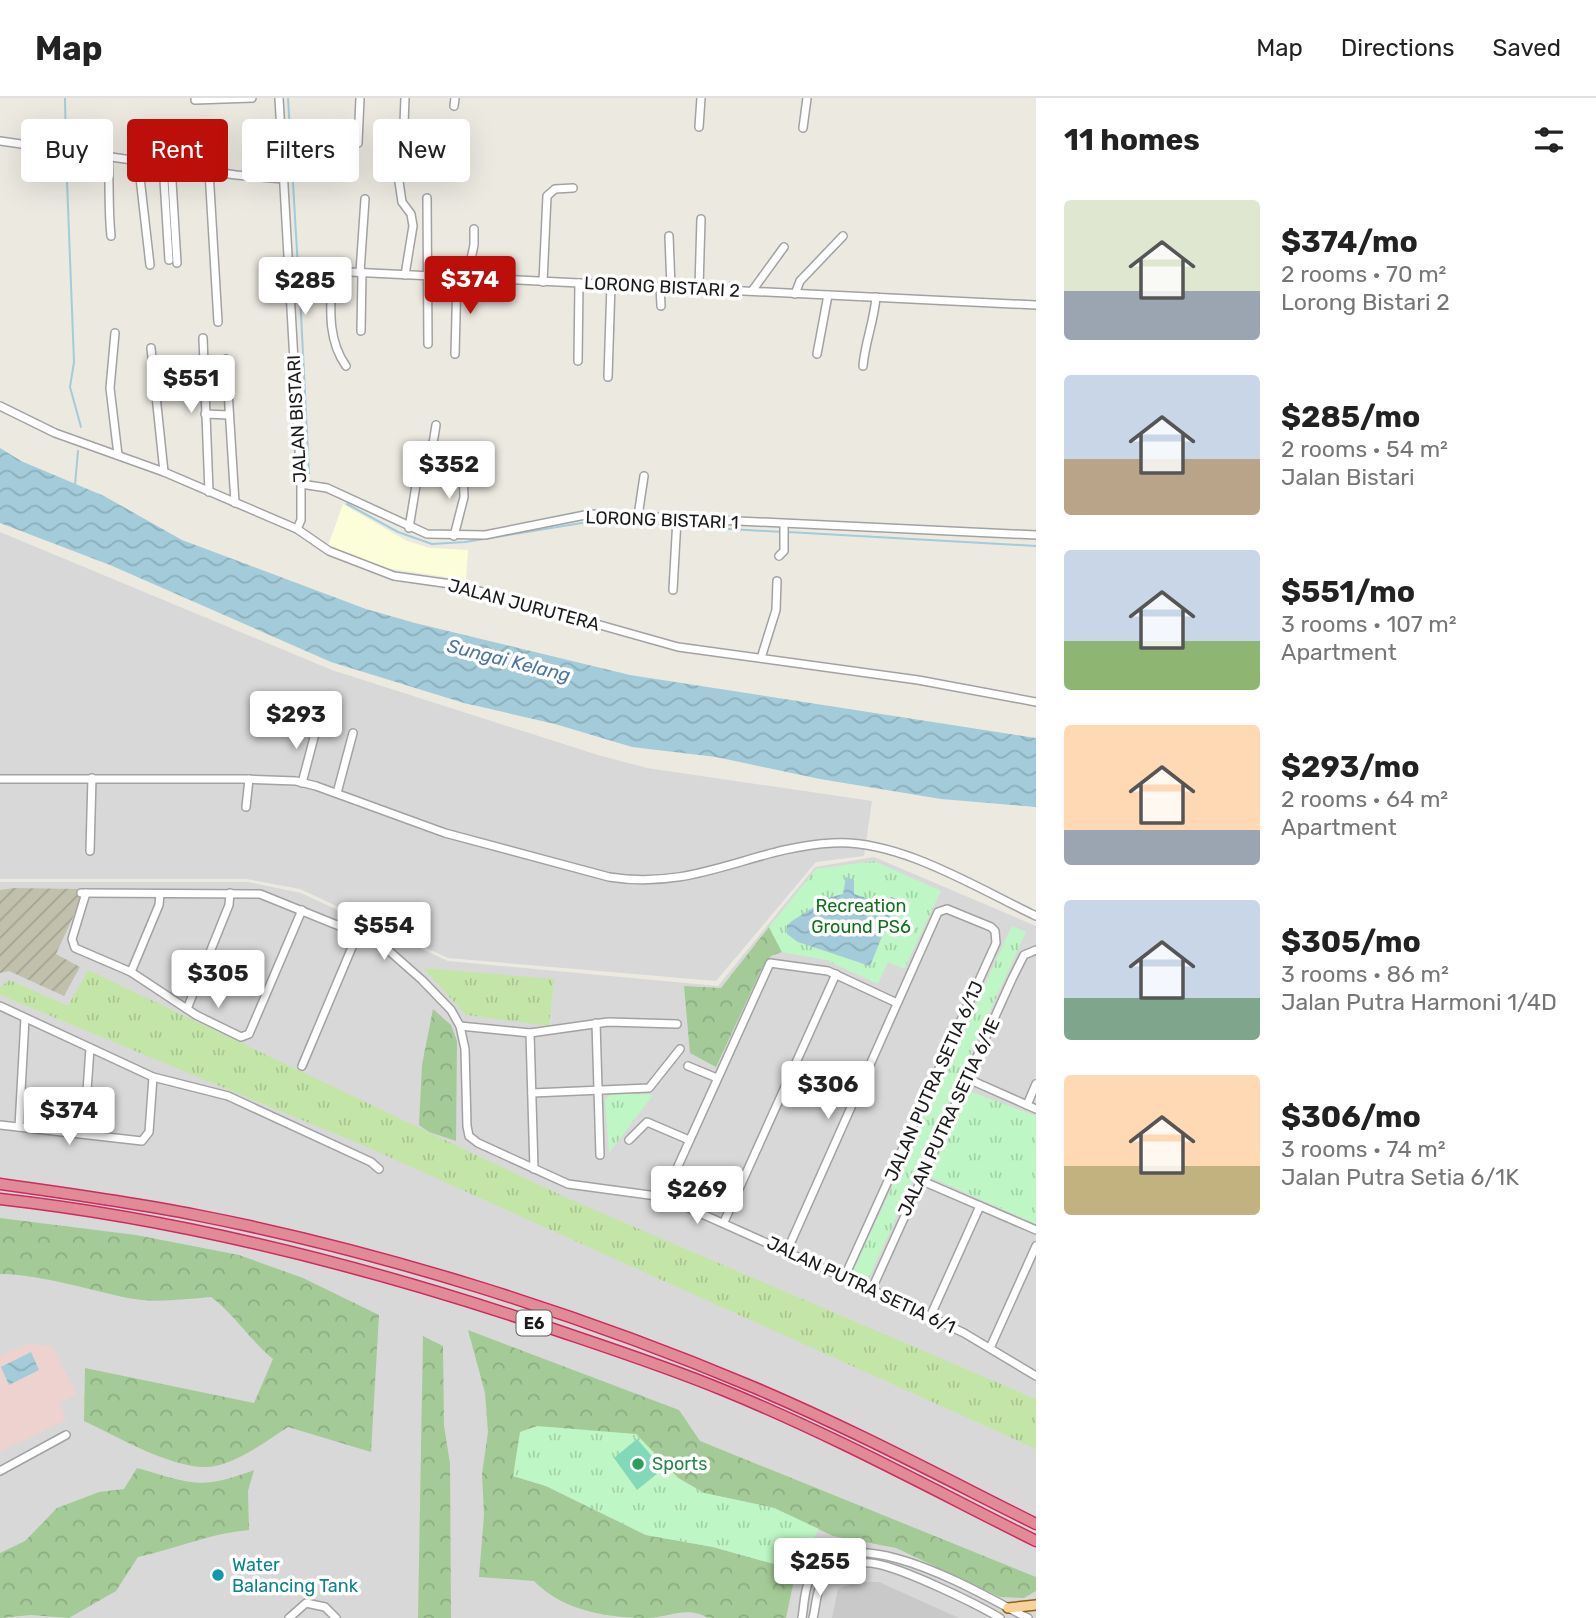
<!DOCTYPE html>
<meta charset="utf-8">
<style>
body{margin:0;font-family:Rubik,sans-serif;background:#f6f6f6;color:#222;height:100vh;display:flex;flex-direction:column;font-size:26px;white-space:nowrap}
*{box-sizing:border-box;margin:0}
p{font-size:23px;color:#767676}
.icon{flex:none;width:38px;height:38px;fill:none;stroke:currentColor;stroke-width:2;stroke-linecap:round;stroke-linejoin:round}
.map{position:relative;flex:1;overflow:hidden}
.side{display:flex;flex-direction:column;background:#fff;width:560px}
.side>*{flex:none}
.guide{position:absolute;left:21px;top:21px;width:665px;height:63px;display:flex;gap:14px}
.price{position:absolute;translate:-50% -60px;padding:0 16px;border-radius:7px;background:#fff;color:#222;font-size:23px;line-height:46px;filter:drop-shadow(0 2px 4px #0008)}
.price::after{content:'';position:absolute;left:50%;top:42px;width:21px;height:16px;margin-left:-10px;background:inherit;clip-path:polygon(0 0,100% 0,50% 100%)}
.price.current{background:#bd0f09;color:#fff}
ul{padding:0;list-style:none}
li{display:flex;align-items:center;gap:21px;height:175px;padding:0 28px}
li span{display:grid;place-items:center;flex:none;width:196px;height:140px;border-radius:7px;color:#555}
li>.icon{margin-inline-start:auto}
span .icon{width:84px;height:84px;fill:#fffc;stroke-width:1}
li b{font-size:30px}
h2{display:flex;justify-content:space-between;align-items:center;height:84px;padding:0 28px;font-size:30px}
.chip{padding:0 24px;border-radius:7px;background:#fff;box-shadow:0 7px 28px #0002;font-size:24px;line-height:63px}
.chip.current{background:#bd0f09;color:#fff}
header{display:flex;align-items:center;gap:42px;box-sizing:border-box;height:98px;padding:0 35px;background:#fff;border-bottom:2px solid #e0e0e0}
header strong{font-size:33px}
nav{display:flex;gap:38px;margin-inline-start:auto;font-size:24px}
main{display:flex;flex:1;min-height:0}
.map>svg:first-child{display:block}
.residential{fill:#d9d8d8}
.commercial{fill:#edd2d0}
.education{fill:#fcfdd9}
.religious{fill:#c9c9c9}
.construction{fill:url(#construction-furrows)}
.grass{fill:url(#grass-tufts)}
.forest{fill:url(#forest-crowns)}
.park{fill:url(#park-tufts)}
.pitch{fill:#82d9ba}
.water{fill:url(#water-waves)}
.lines{fill:none;stroke-linecap:round;stroke-linejoin:round}
.stream{stroke:#a3cbd9;stroke-width:2}
.minor-casing{stroke:#a2a2a2;stroke-width:10}
.major-casing{stroke:#8c6407;stroke-width:12}
.highway-casing{stroke:#cd2b5d;stroke-width:13}
.minor{stroke:#fff;stroke-width:7}
.major{stroke:#f7d29b;stroke-width:9}
.highway{stroke:#e18b98;stroke-width:10}
.leisure-dot{fill:#2e9e5b;stroke:#fff;stroke-width:2.5}
.culture-dot{fill:#0f9aa8;stroke:#fff;stroke-width:2.5}
.labels{text-anchor:middle;stroke-width:7;stroke-linejoin:round;paint-order:stroke}
.shield{fill:#fff;stroke:#5f5f5f;stroke-width:2}
.shield-label{font-size:16px;font-weight:bold;fill:#1b1b1b}
.street-label{font-size:18px;fill:#1b1b1b;stroke:#fff}
.park-label{font-size:18px;fill:#10721b;stroke:#fff}
.leisure-label{font-size:18px;fill:#27864d;stroke:#fff;text-anchor:start}
.culture-label{font-size:18px;fill:#0d838f;stroke:#fff;text-anchor:start}
.water-label{font-size:19px;font-style:italic;fill:#4d76a5;stroke:#fff}
</style>
<header>
<strong>Map</strong>
<nav><a>Map</a><a>Directions</a><a>Saved</a></nav>
</header>
<main>
<div class="map">
<svg width="1036" height="1520" viewBox="0 0 1036 1520">
<defs>
<pattern id="construction-furrows" width="10" height="10" patternUnits="userSpaceOnUse" patternTransform="scale(1.75)"><rect width="10" height="10" fill="#c0c0ad"/><path d="M-1 1l2-2M0 10L10 0M9 11l2-2" fill="none" stroke="#a4a494"/></pattern>
<pattern id="grass-tufts" width="24" height="20" patternUnits="userSpaceOnUse" patternTransform="scale(1.75)"><rect width="24" height="20" fill="#c4e5a8"/><path d="M3 7l-1-3M5 7V3M7 7l1-3M15 17l-1-3M17 17v-4M19 17l1-3" fill="none" stroke="#a8c490"/></pattern>
<pattern id="forest-crowns" width="20" height="18" patternUnits="userSpaceOnUse" patternTransform="scale(1.75)"><rect width="20" height="18" fill="#a4ca97"/><path d="M2 6a3 3 0 1 1 6 0M12 15a3 3 0 1 1 6 0" fill="none" stroke="#8dad82"/></pattern>
<pattern id="park-tufts" width="24" height="20" patternUnits="userSpaceOnUse" patternTransform="scale(1.75)"><rect width="24" height="20" fill="#bef6c5"/><path d="M3 7l-1-3M5 7V3M7 7l1-3M15 17l-1-3M17 17v-4M19 17l1-3" fill="none" stroke="#a3d2a9"/></pattern>
<pattern id="water-waves" width="16" height="10" patternUnits="userSpaceOnUse" patternTransform="scale(1.75)"><rect width="16" height="10" fill="#a3cbd9"/><path d="M0 5q4-4 8 0t8 0" fill="none" stroke="#8caeba"/></pattern>
</defs>
<rect width="100%" height="100%" fill="#ece9e1"/>
<g class="residential">
<polygon points="0,434 332,572 598,657 647,670 872,703 864,758 816,764 716,883 448,860 300,791 246,781 0,781"/>
<polygon points="874,759 1036,828 1036,1520 0,1520 0,784 248,784 301,795 448,863 718,888 815,769"/>
</g>
<polygon class="commercial" points="27,1246 52,1248 77,1296 60,1305 66,1322 0,1354 0,1258"/>
<polygon class="education" points="343,406 407,443 430,450 468,452 466,482 385,470 338,454 328,448"/>
<polygon class="religious" points="856,1484 879,1484 959,1520 832,1520 838,1491"/>
<polygon class="construction" points="14,790 81,791 79,806 56,856 80,869 64,898 9,873 0,875 0,792"/>
<g class="grass">
<polygon points="423,870 554,881 549,928 466,917"/>
<polygon points="88,872 569,1101 1036,1301 1036,1351 367,1049 0,897 0,889 10,882 68,908"/>
</g>
<g class="forest">
<polygon points="769,829 782,854 771,858 762,870 716,969 690,955 684,888 721,890"/>
<polygon points="433,911 451,927 457,943 456,1043 429,1034 419,1027 422,967"/>
<path d="M0,1120L136,1137L239,1157L303,1180L379,1217L371,1354L288,1329C266,1343 233,1369 205,1369C169,1369 116,1338 84,1323L85,1270L254,1305L273,1261C250,1242 235,1217 211,1199C185,1201 160,1205 134,1201C89,1193 47,1177 0,1176Z"/>
<path d="M468,1232L679,1312L700,1343L1036,1479V1493L1024,1500L1000,1499L896,1450L833,1438L774,1410L704,1395L678,1380L636,1336L513,1378L546,1388L646,1437L713,1449L796,1472L786,1520H708C688,1508 671,1518 650,1520C608,1520 563,1513 534,1483L479,1479L484,1417L482,1376L488,1334L485,1295Z"/>
<polygon points="423,1238 443,1248 444,1328 450,1365 451,1520 418,1520"/>
<path d="M137,1370C191,1385 199,1393 254,1372L248,1393L249,1432C211,1435 175,1451 138,1459L116,1493L69,1520L31,1517L0,1520V1455L25,1443L57,1410L99,1394L124,1391Z"/>
</g>
<g class="park">
<polygon points="874,763 941,793 904,871 888,864 878,886 826,862 782,854 769,829 816,771"/>
<polygon points="1012,828 1026,834 867,1184 851,1178"/>
<polygon points="966,992 1036,1018 1036,1126 928,1078"/>
<polygon points="611,995 653,997 609,1055 605,1002"/>
<polygon points="537,1328 636,1336 678,1380 704,1395 774,1410 819,1431 796,1472 713,1449 646,1437 546,1388 513,1378 520,1334"/>
</g>
<polygon class="pitch" points="637,1341 663,1371 637,1392 614,1360"/>
<g class="water">
<polygon points="0,350 21,363 104,398 182,442 366,511 415,525 630,577 1036,640 1036,709 941,701 820,681 716,659 632,649 555,626 464,605 331,564 110,467 0,425"/>
<polygon points="846,779 854,782 854,796 885,806 891,799 897,801 870,868 798,844 787,836 787,827 792,823 828,800 843,796"/>
<polygon points="31,1254 39,1272 9,1287 1,1269"/>
</g>
<g class="lines">
<g class="stream">
<polyline points="65,0 66,51"/>
<polyline points="288,0 298,170"/>
<polyline points="66,57 74,264 70,289 81,329"/>
<polyline points="299,176 309,375"/>
<polyline points="75,387 78,353"/>
<polyline points="347,406 398,434 432,446 465,444 594,423 674,427"/>
<polyline points="680,428 783,434"/>
<polyline points="788,434 1036,448"/>
</g>
<g class="minor-casing">
<g id="minor">
<polyline points="279,0 301,386 301,422 297,431"/>
<polyline points="195,2 252,0"/>
<polyline points="454,8 455,0"/>
<polyline points="404,26 405,0"/>
<polyline points="699,29 701,0"/>
<polyline points="803,30 807,0"/>
<polyline points="0,43 236,77 284,81"/>
<polyline points="358,45 360,0"/>
<path d="M108,58C110,86 108,110 111,138"/>
<polyline points="138,62 150,167"/>
<polyline points="163,66 169,162"/>
<polyline points="171,67 177,165"/>
<polyline points="209,73 218,224"/>
<polyline points="398,77 402,104 411,116 413,128 405,177"/>
<polyline points="427,100 428,246"/>
<polyline points="669,138 671,189"/>
<polyline points="288,171 1036,207"/>
<path d="M332,173C331,206 326,240 346,268"/>
<polyline points="360,174 365,101"/>
<polyline points="467,180 474,147 474,131"/>
<polyline points="543,184 547,98 555,91 573,90"/>
<polyline points="660,188 661,208"/>
<polyline points="699,190 701,121"/>
<polyline points="752,193 784,149"/>
<polyline points="795,196 800,183 843,138"/>
<polyline points="361,233 362,174"/>
<polyline points="115,235 110,290 118,357"/>
<polyline points="203,240 209,394"/>
<polyline points="151,250 164,374"/>
<polyline points="455,256 457,179"/>
<polyline points="817,256 828,197"/>
<polyline points="226,261 235,405"/>
<polyline points="578,263 579,185"/>
<path d="M863,268C865,244 874,224 876,199"/>
<polyline points="608,279 611,186"/>
<polyline points="0,308 55,335 164,374 297,431 329,453 394,478 458,487 678,549 918,582 1036,604"/>
<polyline points="205,316 229,317"/>
<polyline points="301,386 327,390 427,436 485,437 590,416 1036,437"/>
<polyline points="638,418 644,378"/>
<polyline points="409,430 419,369 431,358 436,327"/>
<polyline points="454,438 464,399 463,373"/>
<polyline points="779,458 784,453 784,427"/>
<polyline points="673,492 677,421"/>
<polyline points="761,560 776,512 777,483"/>
<path d="M0,681H244L296,683L316,688L445,735L609,779C697,793 752,749 833,745C899,741 977,790 1036,818"/>
<polyline points="302,685 317,628"/>
<polyline points="337,695 353,635"/>
<polyline points="246,709 249,681"/>
<polyline points="90,753 92,680"/>
<polyline points="81,795 260,796 379,844 422,882 451,912 460,928 465,951 467,1028 469,1038 478,1045 568,1086 664,1099 903,1206 964,1235 1036,1278"/>
<polyline points="86,795 72,841 75,850 131,874 196,917 241,939 249,936 302,812"/>
<polyline points="131,874 159,807 160,796"/>
<polyline points="0,908 153,979 228,998 371,1064 379,1071"/>
<polyline points="187,911 229,807 230,795"/>
<polyline points="596,925 600,1057"/>
<polyline points="460,928 530,935 608,924 677,926"/>
<polyline points="530,935 534,1071"/>
<polyline points="302,968 358,835"/>
<polyline points="688,968 717,980"/>
<polyline points="966,980 1036,1011"/>
<polyline points="532,995 649,990 680,951"/>
<polyline points="1027,1007 1036,986"/>
<polyline points="0,1027 142,1043 149,1034 153,979"/>
<polyline points="19,1029 25,920"/>
<polyline points="84,1036 90,950"/>
<polyline points="629,1042 647,1024 689,1042"/>
<polyline points="920,1082 1036,1132"/>
<polyline points="664,1099 770,865 828,873 897,905"/>
<polyline points="724,1124 836,876"/>
<polyline points="787,1153 938,814 947,811 991,829 995,833 996,845 844,1180"/>
<polyline points="871,1193 1012,881 1024,857 1036,852"/>
<polyline points="930,1219 980,1108"/>
<polyline points="990,1250 1036,1148"/>
<polyline points="0,1373 66,1337"/>
<polyline points="289,1520 306,1505 325,1509 336,1520"/>
<path d="M802,1520C804,1509 804,1493 809,1483C845,1411 981,1497 1028,1520"/>
<path d="M813,1520C816,1509 816,1492 823,1484C836,1468 857,1462 877,1466C904,1471 975,1505 1000,1520"/>
</g>
</g>
<g class="major-casing">
<polyline id="major" points="1008,1510 1036,1507"/>
</g>
<g class="highway-casing">
<g id="highway">
<path d="M0,1086C65,1095 131,1104 196,1117C381,1153 580,1216 753,1289C850,1330 942,1379 1036,1426"/>
<path d="M0,1101C187,1122 369,1169 547,1229C606,1249 665,1268 723,1292C831,1336 932,1391 1036,1443"/>
</g>
</g>
<use href="#minor" class="minor"/>
<use href="#major" class="major"/>
<use href="#highway" class="highway"/>
</g>
<circle class="leisure-dot" cx="638" cy="1366" r="7"/>
<circle class="culture-dot" cx="218" cy="1477" r="7"/>
<g class="labels">
<rect class="shield" x="516.5" y="1212.5" width="35" height="25" rx="5"/>
<g class="shield-label">
<text x="534" y="1231">E6</text>
</g>
<g class="street-label">
<text transform="translate(662 189) rotate(3)" y="6">LORONG BISTARI 2</text>
<text transform="translate(297 321) rotate(-93)" y="6">JALAN BISTARI</text>
<text transform="translate(662 422) rotate(2)" y="6">LORONG BISTARI 1</text>
<text transform="translate(524 507) rotate(15)" y="6">JALAN JURUTERA</text>
<text transform="translate(934 983) rotate(-66)" y="6">JALAN PUTRA SETIA 6/1J</text>
<text transform="translate(949 1019) rotate(-65)" y="6">JALAN PUTRA SETIA 6/1E</text>
<text transform="translate(861 1187) rotate(25)" y="6">JALAN PUTRA SETIA 6/1</text>
</g>
<g class="park-label">
<text x="861" y="814">Recreation<tspan x="861" dy="21">Ground PS6</tspan></text>
</g>
<g class="leisure-label">
<text x="652" y="1372">Sports</text>
</g>
<g class="culture-label">
<text x="232" y="1473">Water<tspan x="232" dy="21">Balancing Tank</tspan></text>
</g>
<g class="water-label">
<text transform="translate(509 562) rotate(14)" y="7">Sungai Kelang</text>
</g>
</g>
</svg>
<b class="price current" style="left:470px;top:218px">$374</b>
<b class="price" style="left:305px;top:219px">$285</b>
<b class="price" style="left:191px;top:317px">$551</b>
<b class="price" style="left:449px;top:403px">$352</b>
<b class="price" style="left:296px;top:653px">$293</b>
<b class="price" style="left:384px;top:864px">$554</b>
<b class="price" style="left:218px;top:912px">$305</b>
<b class="price" style="left:828px;top:1023px">$306</b>
<b class="price" style="left:69px;top:1049px">$374</b>
<b class="price" style="left:697px;top:1128px">$269</b>
<b class="price" style="left:820px;top:1500px">$255</b>
<div class="guide">
<a class="chip">Buy</a>
<a class="chip current">Rent</a>
<a class="chip">Filters</a>
<a class="chip">New</a>
</div>
</div>
<section class="side">
<h2>11 homes<svg class="icon" aria-label="filters" viewBox="0 0 24 24"><path d="M4 7h16M4 17h16"/><circle cx="9" cy="7" r="2"/><circle cx="15" cy="17" r="2"/></svg></h2>
<ul>
<li><span style="background:linear-gradient(#dfe7d0 65%,#9aa5b1 0)"><svg class="icon" aria-label="home" viewBox="0 0 24 24"><path d="M3 11l9-7 9 7M6 9v11h12V9"/></svg></span><div><b>$374/mo</b><p>2 rooms · 70 m²</p><p>Lorong Bistari 2</p></div></li>
<li><span style="background:linear-gradient(#c9d6e8 60%,#b9a48a 0)"><svg class="icon" aria-label="home" viewBox="0 0 24 24"><path d="M3 11l9-7 9 7M6 9v11h12V9"/></svg></span><div><b>$285/mo</b><p>2 rooms · 54 m²</p><p>Jalan Bistari</p></div></li>
<li><span style="background:linear-gradient(#c9d6e8 65%,#8fb573 0)"><svg class="icon" aria-label="home" viewBox="0 0 24 24"><path d="M3 11l9-7 9 7M6 9v11h12V9"/></svg></span><div><b>$551/mo</b><p>3 rooms · 107 m²</p><p>Apartment</p></div></li>
<li><span style="background:linear-gradient(#ffd9b3 75%,#9aa5b1 0)"><svg class="icon" aria-label="home" viewBox="0 0 24 24"><path d="M3 11l9-7 9 7M6 9v11h12V9"/></svg></span><div><b>$293/mo</b><p>2 rooms · 64 m²</p><p>Apartment</p></div></li>
<li><span style="background:linear-gradient(#c9d6e8 70%,#7fa58c 0)"><svg class="icon" aria-label="home" viewBox="0 0 24 24"><path d="M3 11l9-7 9 7M6 9v11h12V9"/></svg></span><div><b>$305/mo</b><p>3 rooms · 86 m²</p><p>Jalan Putra Harmoni 1/4D</p></div></li>
<li><span style="background:linear-gradient(#ffd9b3 65%,#c2b280 0)"><svg class="icon" aria-label="home" viewBox="0 0 24 24"><path d="M3 11l9-7 9 7M6 9v11h12V9"/></svg></span><div><b>$306/mo</b><p>3 rooms · 74 m²</p><p>Jalan Putra Setia 6/1K</p></div></li>
</ul>
</section>
</main>
